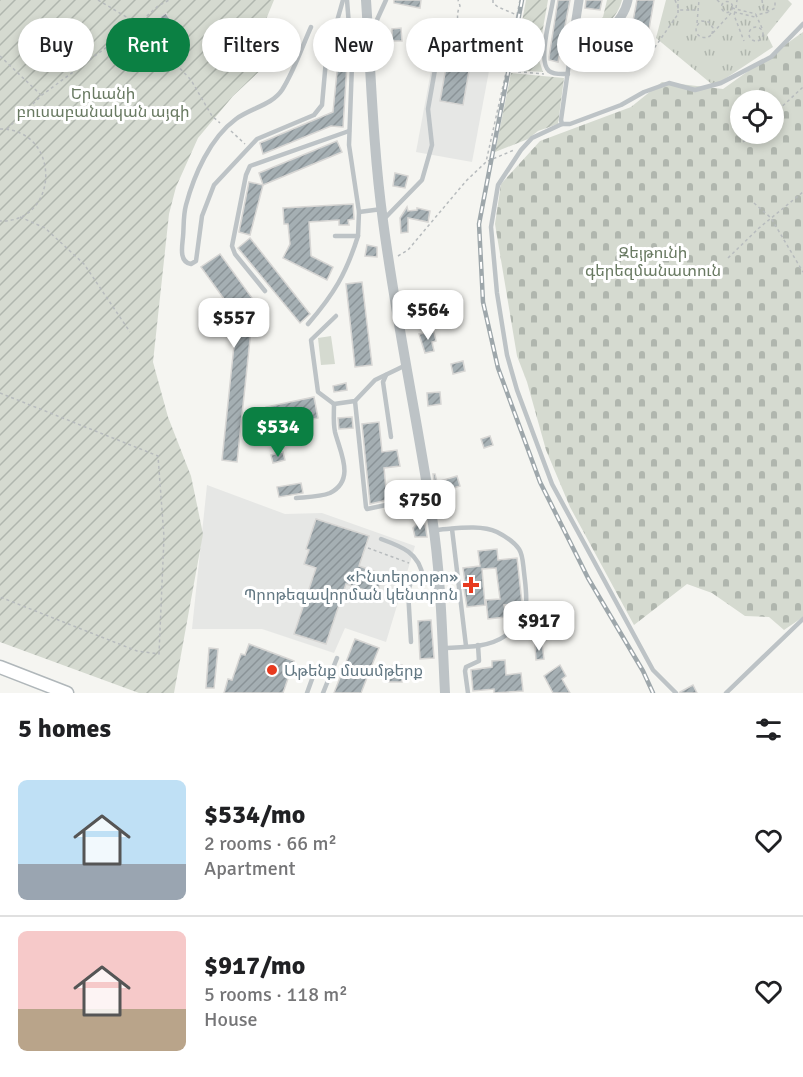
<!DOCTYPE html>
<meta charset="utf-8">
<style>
body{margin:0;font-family:Signika,"Noto Sans Armenian",sans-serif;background:#f6f6f6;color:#202124;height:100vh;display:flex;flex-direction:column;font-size:22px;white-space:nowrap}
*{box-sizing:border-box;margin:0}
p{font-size:20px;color:#757577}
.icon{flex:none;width:33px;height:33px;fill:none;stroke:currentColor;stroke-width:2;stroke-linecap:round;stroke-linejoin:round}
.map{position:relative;height:693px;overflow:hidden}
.sheet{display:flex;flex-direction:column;background:#fff;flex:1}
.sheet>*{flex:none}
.top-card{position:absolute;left:18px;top:18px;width:768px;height:54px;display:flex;gap:12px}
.buttons{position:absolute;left:730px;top:90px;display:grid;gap:12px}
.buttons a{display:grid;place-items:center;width:54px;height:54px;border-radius:50%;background:#fff;box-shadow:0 3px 9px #0003;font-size:30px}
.price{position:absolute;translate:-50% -51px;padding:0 14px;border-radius:12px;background:#fff;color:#222;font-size:20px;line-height:39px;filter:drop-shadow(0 2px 3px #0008)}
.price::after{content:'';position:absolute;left:50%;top:36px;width:18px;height:14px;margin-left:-9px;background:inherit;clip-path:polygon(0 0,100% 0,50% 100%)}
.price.current{background:#0b8043;color:#fff}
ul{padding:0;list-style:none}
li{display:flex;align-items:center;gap:18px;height:150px;padding:0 18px}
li+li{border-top:2px solid #e0e0e0}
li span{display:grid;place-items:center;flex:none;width:168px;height:120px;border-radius:9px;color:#555}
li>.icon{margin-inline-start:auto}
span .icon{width:72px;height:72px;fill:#fffc;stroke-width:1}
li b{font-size:26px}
h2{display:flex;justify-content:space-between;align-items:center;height:72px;padding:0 18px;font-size:26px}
.tag{padding:0 21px;border-radius:27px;background:#fff;box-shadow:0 3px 9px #0003;font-size:21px;line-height:54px}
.tag.current{background:#0b8043;color:#fff}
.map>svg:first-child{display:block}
.built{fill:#e6e7e5}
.grass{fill:#d5dad0}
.cemetery{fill:url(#cemetery-stones);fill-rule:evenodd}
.park{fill:url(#park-tufts)}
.garden{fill:url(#garden-furrows)}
.building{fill:url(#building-hatch);stroke:#d7d6d4;stroke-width:1.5}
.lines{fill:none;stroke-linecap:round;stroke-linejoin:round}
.secondary-casing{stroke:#b0b7ba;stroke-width:15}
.path{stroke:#b7bbbd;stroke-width:1.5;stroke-dasharray:3 3;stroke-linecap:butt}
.service{stroke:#bdc3c6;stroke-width:4.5}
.minor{stroke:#bdc3c6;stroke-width:9}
.tertiary{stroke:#bdc3c6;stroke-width:10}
.secondary{stroke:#fff;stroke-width:12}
.rail-casing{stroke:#9ea7ab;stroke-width:4.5}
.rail{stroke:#fff;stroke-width:2;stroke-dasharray:7;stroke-linecap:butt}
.poi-dot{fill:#e73a1f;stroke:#fff;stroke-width:2}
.labels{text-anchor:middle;stroke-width:6;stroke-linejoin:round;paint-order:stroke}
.park-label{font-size:16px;fill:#697a62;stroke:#fff}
.poi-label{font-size:16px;fill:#637883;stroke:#fff;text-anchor:end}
</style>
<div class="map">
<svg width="803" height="693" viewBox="0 0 803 693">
<defs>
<pattern id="cemetery-stones" width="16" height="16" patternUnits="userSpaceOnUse" patternTransform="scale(1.5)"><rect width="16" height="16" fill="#d5dad0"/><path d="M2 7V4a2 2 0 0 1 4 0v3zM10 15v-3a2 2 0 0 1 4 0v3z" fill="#b0b6ae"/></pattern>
<pattern id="park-tufts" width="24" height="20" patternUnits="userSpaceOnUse" patternTransform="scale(1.5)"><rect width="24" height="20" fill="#d5dad0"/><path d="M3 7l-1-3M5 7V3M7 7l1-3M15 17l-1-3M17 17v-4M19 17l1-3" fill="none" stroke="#b0b6ae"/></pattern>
<pattern id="garden-furrows" width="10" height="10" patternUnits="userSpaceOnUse" patternTransform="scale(1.5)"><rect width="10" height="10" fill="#d5dad0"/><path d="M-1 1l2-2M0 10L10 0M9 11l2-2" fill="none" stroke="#b0b6ae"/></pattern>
<pattern id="building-hatch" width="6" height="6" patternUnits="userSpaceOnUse" patternTransform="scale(1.5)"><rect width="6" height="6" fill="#a5afb3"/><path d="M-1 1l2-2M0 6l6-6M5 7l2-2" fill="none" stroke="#8a9397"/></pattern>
</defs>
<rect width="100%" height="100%" fill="#f5f5f1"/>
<g class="built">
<polygon points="438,33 494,44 472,162 416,152"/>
<polygon points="207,485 285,514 322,513 415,546 386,642 345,628 334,653 262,629 192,629"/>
</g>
<polygon class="grass" points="331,336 335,364 321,365 318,338"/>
<path class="cemetery" d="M803,32V617L784,630L769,617L745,616L712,593L687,584L634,625L570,507L546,450L527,382L517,356L495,224L501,184L540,141L631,107L662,82L723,89ZM741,100H774V134H741Z"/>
<polygon class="park" points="666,0 788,0 792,4 767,35 773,47 714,86 656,38"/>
<g class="garden">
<polygon points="0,0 274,0 258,39 266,65 233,96 198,138 176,187 169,214 153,362 168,417 191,476 203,534 174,693 139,693 0,642"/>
<polygon points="526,0 548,0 538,57 543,72 513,70"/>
<path d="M607,0H622C617,19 603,31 583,27L584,18L599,20L603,17Z"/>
<polygon points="511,73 564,78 558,124 538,131 528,139 495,152"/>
</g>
<g class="building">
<polygon points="394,0 421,0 420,8 394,3"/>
<polygon points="558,0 570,0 558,62 549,60 549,57"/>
<polygon points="586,0 602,0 600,10 585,8"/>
<polygon points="637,0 654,0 649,29 632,26"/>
<polygon points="166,13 172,22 166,26 160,17"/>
<polygon points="401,28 402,41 392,41 392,29"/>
<polygon points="449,50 472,54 463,105 440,101"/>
<polygon points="338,62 347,62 347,64 343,127 331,126 263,154 260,143 333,112"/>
<polygon points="337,141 342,152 263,185 259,173"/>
<polygon points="395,173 408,176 405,188 393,186"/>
<polygon points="249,182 263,185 250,235 239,232"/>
<polygon points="353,204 354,219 348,220 349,225 339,225 339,220 309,222 311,256 333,267 327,280 283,258 290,244 288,224 284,224 283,208"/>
<polygon points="407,207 408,211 417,210 417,208 430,211 428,222 408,218 408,232 401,233 400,218"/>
<polygon points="250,238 310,314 300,323 238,248"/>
<polygon points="367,245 377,247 377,257 365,256"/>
<polygon points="220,254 252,298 236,310 253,311 237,462 222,460 237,317 201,267"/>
<polygon points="362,282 372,365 355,367 346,284"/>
<polygon points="434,332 436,341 432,342 434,351 425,353 419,334"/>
<polygon points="463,361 465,371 453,374 451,364"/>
<polygon points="346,383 347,390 334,392 333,386"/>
<polygon points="440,392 441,404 428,406 427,393"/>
<polygon points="314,397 318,418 270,428 266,407"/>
<polygon points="352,417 353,428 339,429 338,418"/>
<polygon points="379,422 382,452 397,450 400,466 384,468 387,500 370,504 362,424"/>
<polygon points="490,436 493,445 484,448 481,439"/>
<polygon points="283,452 285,460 273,463 271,455"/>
<polygon points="433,474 435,474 437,482 457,476 460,486 436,493"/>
<polygon points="301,483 303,493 279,497 277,487"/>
<polygon points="316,519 369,536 359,566 383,574 377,594 346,584 326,644 294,634 316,568 304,564 309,550 306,549"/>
<polygon points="417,524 425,524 427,537 415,537 413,528"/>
<polygon points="497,549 498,560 517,558 522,603 504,605 506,617 488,619 486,600 500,599 496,568 482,569 485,605 467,607 463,583 465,582 463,568 480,566 478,551"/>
<polygon points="431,620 434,658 420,659 418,621"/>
<polygon points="355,639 379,648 372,665 361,693 334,693"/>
<polygon points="249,644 294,661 283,693 224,693 228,679 232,680 241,654 245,655"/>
<polygon points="542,644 544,659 536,660 535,645"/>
<polygon points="209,648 218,649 214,688 206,688"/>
<polygon points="505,660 506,675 521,673 523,691 494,693 494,689 473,691 471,670 492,667 492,661"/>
<polygon points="402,665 402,682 388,682 387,666"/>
<polygon points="560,665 566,676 562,679 570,693 553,693 544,676"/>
<polygon points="693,685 697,693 680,693 680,692"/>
</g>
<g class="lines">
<g class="secondary-casing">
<polyline id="secondary" points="0,667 67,693"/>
</g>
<g class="path">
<polyline points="98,0 138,24 191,80 212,116 220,123"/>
<polyline points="493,0 493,3 498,7 517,15 520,0"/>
<polyline points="675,0 679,10 698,10"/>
<polyline points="717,0 722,4"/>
<polyline points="762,0 763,8 769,11 775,8 775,0"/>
<circle cx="727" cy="7" r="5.5"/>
<polyline points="732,8 756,14"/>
<polyline points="736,8 737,0"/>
<polyline points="734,12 755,17"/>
<polyline points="735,12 734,15 744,41"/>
<polyline points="517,15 507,68 511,71 544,74"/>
<polyline points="697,23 699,0"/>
<circle cx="756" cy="34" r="7"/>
<polyline points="762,28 756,15 769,12"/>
<polyline points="622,31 655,47 678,14 678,0"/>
<path d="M712,34L713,28L709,22L702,21C690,28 698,42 710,36L732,12"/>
<polyline points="0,56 41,95"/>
<polyline points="774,114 803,87"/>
<path d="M0,129C62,129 60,223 0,221"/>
<polyline points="7,129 42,95 138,24 158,6 169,0"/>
<polyline points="231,131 245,144"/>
<polyline points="743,142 753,134"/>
<polyline points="488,161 514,150"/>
<polyline points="754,203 771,218 803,272"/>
<polyline points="20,217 45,228 84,264 130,332"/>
<path d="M398,256L408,250L466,181L486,162L507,68L495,50L460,41C461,29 454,17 460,6L458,0"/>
<polyline points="728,258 759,228 803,192"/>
<polyline points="0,393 158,456 164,537 159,654 137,651 0,597"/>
<polyline points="368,548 409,563"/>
</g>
<g class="service">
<path d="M553,0C551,15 537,61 549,71C554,75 562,74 568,74"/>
<path d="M311,27C302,47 294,71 282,90C272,105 251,108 236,119C210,138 194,175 186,205C183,216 184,227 183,237C182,247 179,262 191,264L196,261L202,216L214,185L257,139L314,115L322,105L326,60L343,0"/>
<polyline points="371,33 386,0"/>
<polyline points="562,124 561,120 571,49 578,28"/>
<polyline points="359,212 382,209"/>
<polyline points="385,218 422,180 432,145 428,109 439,47"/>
<polyline points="335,236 358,236 359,212 349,145 352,64 347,0"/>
<polyline points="265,291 235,254 232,246 246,175 250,166 349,131"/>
<polyline points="336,316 311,340 318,392 334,404 355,401 375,380 404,366"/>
<path d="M308,324C334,294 346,274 358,236"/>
<polyline points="386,375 383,382 391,437"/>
<polyline points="355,401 366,507 367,509 391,504 391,484"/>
<path d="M296,498C307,497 320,497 330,493C356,480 340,452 335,432C333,423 334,413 334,404"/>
<polyline points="452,529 466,646"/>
<path d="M434,530C453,529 480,524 497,532C505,536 514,542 519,549C523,555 523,564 524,572C527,600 532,618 505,636C488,648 463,647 443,648"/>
<path d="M381,539C403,547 419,553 423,577"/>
<polyline points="411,642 408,591 412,579 423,577 438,589"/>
<polyline points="307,693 316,668"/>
<polyline points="323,693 337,658"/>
<polyline points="468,693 465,671 466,667 479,661 478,645"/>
<polyline points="676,693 653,670 552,484 517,390 507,355 497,293 491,227 498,185 521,150 532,138 562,124 570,124 621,105 644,92 669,83 695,90 721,83 771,57 803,24"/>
<polyline points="726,693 803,619"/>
</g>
<path class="minor" d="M579,0L575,26C598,45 623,24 628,0"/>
<path class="tertiary" d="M366,0C371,74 373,148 383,221C396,320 417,418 432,517C441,575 442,634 445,693"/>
<use href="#secondary" class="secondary"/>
<g class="rail-casing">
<polyline id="rail" points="522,0 479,224 483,302 498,368 540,482 588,578 643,671 653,693"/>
</g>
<use href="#rail" class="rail"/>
</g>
<g class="poi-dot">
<path d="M468 576h6v6h6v6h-6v6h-6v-6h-6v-6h6z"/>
<circle cx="272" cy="670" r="6"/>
</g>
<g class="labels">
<g class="park-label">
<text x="103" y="99">Երևանի<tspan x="103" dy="18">բուսաբանական այգի</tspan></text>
<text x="653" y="258">Զեյթունի<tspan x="653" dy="18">գերեզմանատուն</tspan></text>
</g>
<g class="poi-label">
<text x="458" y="582">«Ինտերօրթո»<tspan x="458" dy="18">Պրոթեզավորման կենտրոն</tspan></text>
<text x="284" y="676" text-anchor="start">Աթենք մսամթերք</text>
</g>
</g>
</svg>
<div class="buttons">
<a><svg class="icon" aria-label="locate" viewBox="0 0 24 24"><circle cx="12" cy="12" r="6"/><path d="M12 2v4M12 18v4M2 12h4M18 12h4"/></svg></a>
</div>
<b class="price" style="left:428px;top:341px">$564</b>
<b class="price" style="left:234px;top:349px">$557</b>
<b class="price current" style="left:278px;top:458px">$534</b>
<b class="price" style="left:420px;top:531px">$750</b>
<b class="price" style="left:539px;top:652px">$917</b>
<div class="top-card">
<a class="tag">Buy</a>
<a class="tag current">Rent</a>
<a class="tag">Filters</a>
<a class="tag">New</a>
<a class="tag">Apartment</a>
<a class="tag">House</a>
</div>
</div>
<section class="sheet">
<h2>5 homes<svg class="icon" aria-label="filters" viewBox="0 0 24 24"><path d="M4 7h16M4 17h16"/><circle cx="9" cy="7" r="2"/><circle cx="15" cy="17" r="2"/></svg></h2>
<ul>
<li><span style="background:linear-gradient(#bfe0f5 70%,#9aa5b1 0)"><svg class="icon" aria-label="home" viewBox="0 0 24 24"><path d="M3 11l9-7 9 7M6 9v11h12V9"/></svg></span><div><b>$534/mo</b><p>2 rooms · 66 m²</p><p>Apartment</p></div><svg class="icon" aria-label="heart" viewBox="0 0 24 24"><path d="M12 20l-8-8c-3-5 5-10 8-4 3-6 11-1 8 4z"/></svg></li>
<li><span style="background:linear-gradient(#f6c9c9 65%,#b9a48a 0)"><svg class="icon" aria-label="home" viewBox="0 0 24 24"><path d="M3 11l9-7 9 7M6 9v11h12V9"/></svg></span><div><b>$917/mo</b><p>5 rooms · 118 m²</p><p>House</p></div><svg class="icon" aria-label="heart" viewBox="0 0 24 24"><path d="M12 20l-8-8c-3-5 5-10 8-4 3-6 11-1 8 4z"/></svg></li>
</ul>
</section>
